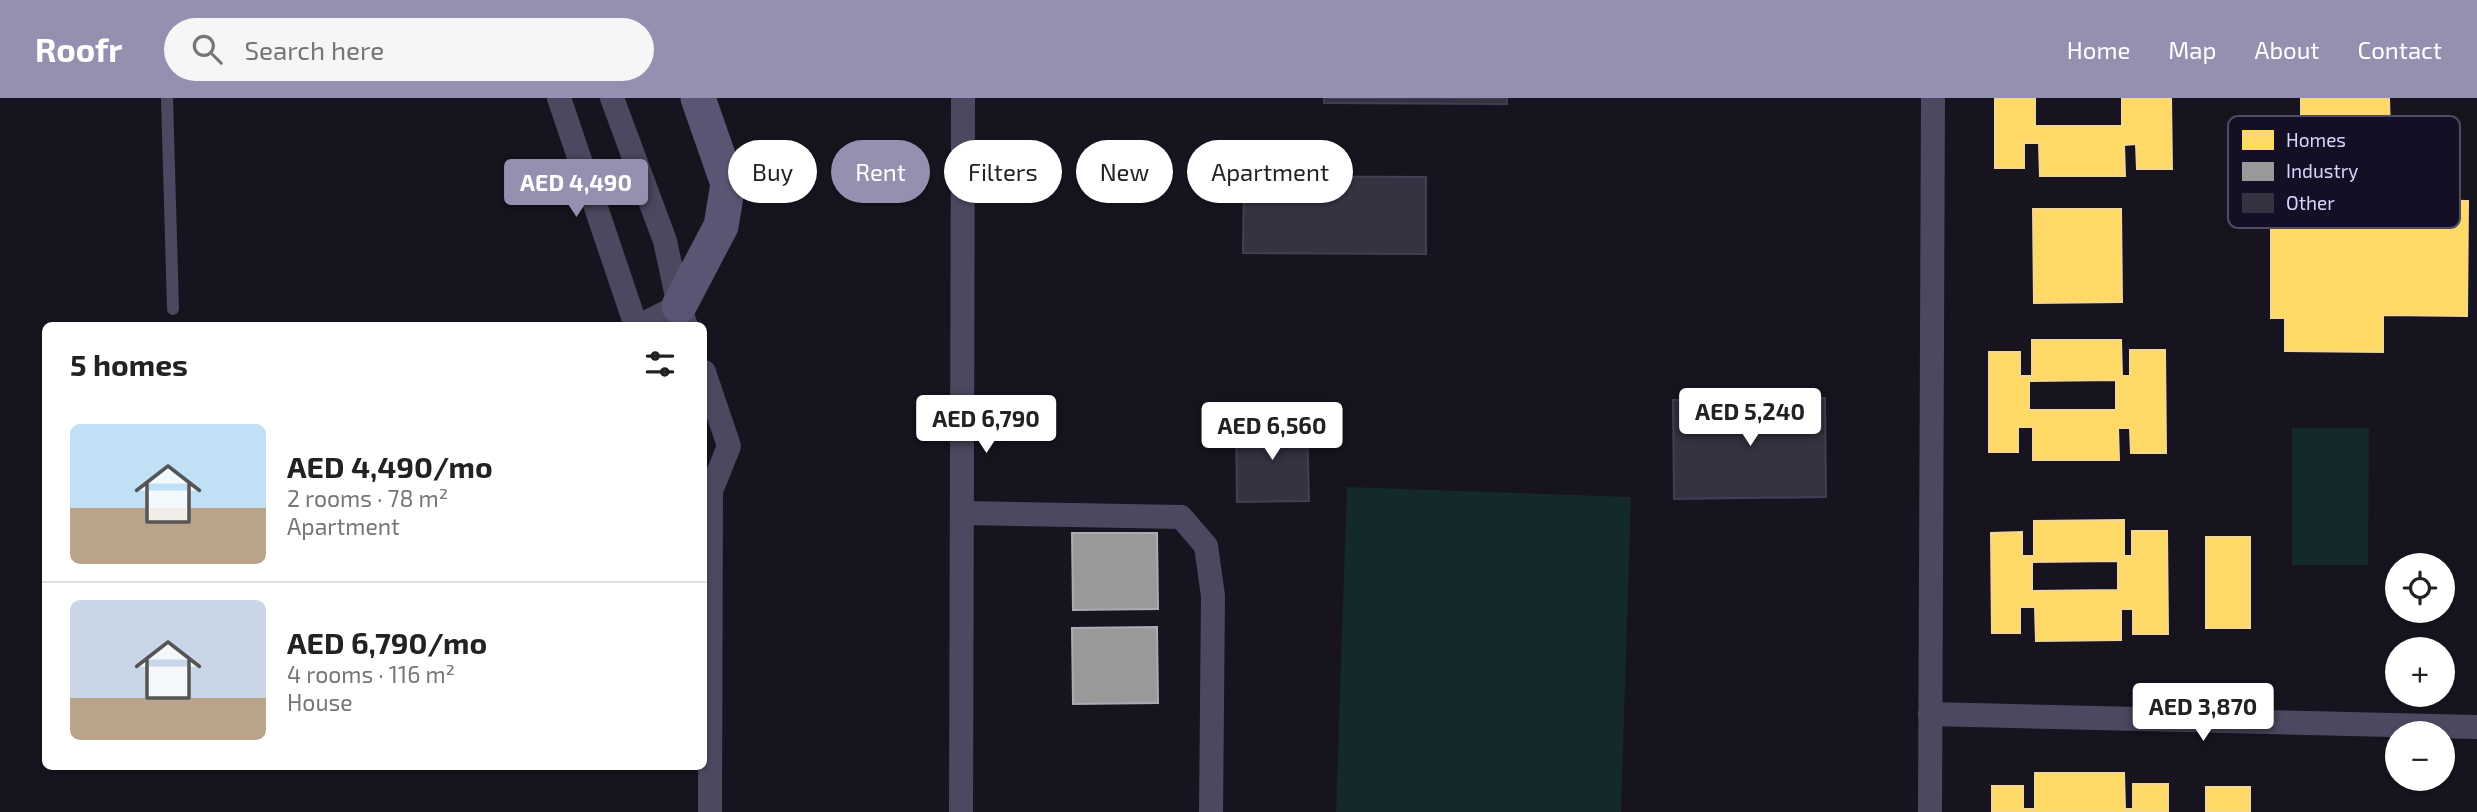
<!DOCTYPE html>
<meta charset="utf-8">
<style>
body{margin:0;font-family:"Exo 2",sans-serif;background:#f6f6f6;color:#222;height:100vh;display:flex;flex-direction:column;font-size:26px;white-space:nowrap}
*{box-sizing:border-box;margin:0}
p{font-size:23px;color:#767676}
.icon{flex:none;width:38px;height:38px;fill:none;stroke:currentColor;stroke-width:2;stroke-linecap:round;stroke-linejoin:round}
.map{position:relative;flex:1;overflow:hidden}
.side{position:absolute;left:42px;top:224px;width:665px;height:448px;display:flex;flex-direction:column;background:#fff;border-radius:10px;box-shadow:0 2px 5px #0004}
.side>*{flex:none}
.hud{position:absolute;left:728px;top:42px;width:665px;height:63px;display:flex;gap:14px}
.tools{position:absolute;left:2385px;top:455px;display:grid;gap:14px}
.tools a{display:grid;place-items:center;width:70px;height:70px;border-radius:50%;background:#fff;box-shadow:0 2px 5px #0004;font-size:35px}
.price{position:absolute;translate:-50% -60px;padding:0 16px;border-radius:7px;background:#fff;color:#222;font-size:23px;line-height:46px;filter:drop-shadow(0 2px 4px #0008)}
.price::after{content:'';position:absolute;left:50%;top:42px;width:21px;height:16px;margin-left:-10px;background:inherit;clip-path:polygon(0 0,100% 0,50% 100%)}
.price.on{background:#9690b0;color:#fff}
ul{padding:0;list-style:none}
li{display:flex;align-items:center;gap:21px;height:175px;padding:0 28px}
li+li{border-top:2px solid #e0e0e0}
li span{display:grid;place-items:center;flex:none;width:196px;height:140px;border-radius:10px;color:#555}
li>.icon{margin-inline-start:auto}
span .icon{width:84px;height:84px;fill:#fffc;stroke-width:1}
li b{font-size:30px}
h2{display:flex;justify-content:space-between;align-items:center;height:84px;padding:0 28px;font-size:30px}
.tag{padding:0 24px;border-radius:32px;background:#fff;box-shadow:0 2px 5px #0004;font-size:24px;line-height:63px}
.tag.on{background:#9690b0;color:#fff}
header{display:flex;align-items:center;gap:42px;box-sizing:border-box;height:98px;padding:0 35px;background:#9690b0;color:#fff}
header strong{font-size:33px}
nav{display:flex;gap:38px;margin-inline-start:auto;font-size:24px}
.search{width:490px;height:63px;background:#f6f6f6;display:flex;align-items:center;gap:18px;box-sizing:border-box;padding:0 24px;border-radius:38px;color:#767676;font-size:26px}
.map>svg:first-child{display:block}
.green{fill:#13292c}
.homes{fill:#ffd966;stroke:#f4d794;stroke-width:2;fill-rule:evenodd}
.industry{fill:#999;stroke:#adaab7;stroke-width:2}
.building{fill:#353241;stroke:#443e52;stroke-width:2}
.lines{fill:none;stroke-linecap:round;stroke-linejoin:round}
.lane{stroke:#4c4860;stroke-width:12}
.street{stroke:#4c4860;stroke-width:24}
.secondary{stroke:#595572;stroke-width:35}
.key{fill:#140f24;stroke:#504a65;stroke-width:2}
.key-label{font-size:19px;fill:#dbd2fe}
</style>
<header>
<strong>Roofr</strong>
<div class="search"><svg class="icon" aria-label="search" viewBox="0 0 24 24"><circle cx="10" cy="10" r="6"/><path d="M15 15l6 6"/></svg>Search here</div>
<nav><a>Home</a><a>Map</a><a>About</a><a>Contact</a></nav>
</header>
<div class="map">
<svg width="2477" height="714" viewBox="0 0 2477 714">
<rect width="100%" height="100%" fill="#17141f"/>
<g class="green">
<polygon points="2292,330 2369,330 2368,467 2292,467"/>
<polygon points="1347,389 1631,399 1621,714 1336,714"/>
</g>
<g class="homes">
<polygon points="1995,0 2035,0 2035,28 2122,28 2122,0 2171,0 2172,71 2137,71 2136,46 2124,47 2125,78 2040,78 2039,45 2024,45 2024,70 1995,70"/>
<polygon points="2301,0 2389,0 2390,33 2301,34"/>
<polygon points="2289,60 2390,60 2390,102 2468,103 2467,218 2383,217 2383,254 2285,253 2285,220 2271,220 2271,100 2289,100"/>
<polygon points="2033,111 2121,111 2122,204 2034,205"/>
<path d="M2032,242H2121L2122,278H2130V252H2165L2166,355H2131L2130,330H2118L2119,362H2033V329H2018V354H1989V254H2020V278H2032ZM2116,282V312H2029V283Z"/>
<path d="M2124,422V458H2132V433H2167L2168,536H2133V511H2121V542L2036,543L2035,509H2020V535H1992L1991,435L2022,434V458H2034V423ZM2118,463V492L2032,493V464Z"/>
<rect x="2206" y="439" width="44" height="91"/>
<polygon points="2035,675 2124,675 2125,711 2133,711 2133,686 2168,686 2168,714 1992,714 1992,688 2023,688 2023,711 2035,711"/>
<rect x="2206" y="689" width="44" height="25"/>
</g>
<g class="industry">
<polygon points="1072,435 1157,435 1158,511 1073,512"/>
<polygon points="1157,529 1158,605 1073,606 1072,530"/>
</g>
<g class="building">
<polygon points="1324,0 1507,0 1507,6 1324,5"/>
<polygon points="1244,78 1426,79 1426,156 1243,155"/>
<polygon points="1825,300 1826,399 1674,401 1673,302"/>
<polygon points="1307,324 1309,403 1237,404 1236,325"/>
</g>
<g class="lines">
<polyline class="lane" points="167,0 173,211"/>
<g class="street">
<polyline points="559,0 636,228"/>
<polyline points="612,0 665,143 679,208 686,228"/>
<polyline points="639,228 679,208"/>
<polyline points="704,274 729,348 711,393 704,381"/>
<polyline points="963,415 1181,419 1206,448 1213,498 1211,714"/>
<polyline points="1930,616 2477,629"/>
<polyline points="710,714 711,393"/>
<polyline points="961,714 963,0"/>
<polyline points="1930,714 1933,0"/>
</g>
<polyline class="secondary" points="679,208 721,128 728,86 698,0"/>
</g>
<rect x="2228" y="18" width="232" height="112" rx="10" class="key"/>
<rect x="2242" y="32" width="32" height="20" fill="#ffd966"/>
<rect x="2242" y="64" width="32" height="19" fill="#999"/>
<rect x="2242" y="95" width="32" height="20" fill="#353241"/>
<g class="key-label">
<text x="2286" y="49">Homes</text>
<text x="2286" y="80">Industry</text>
<text x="2286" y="112">Other</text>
</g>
</svg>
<div class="tools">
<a><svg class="icon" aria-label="locate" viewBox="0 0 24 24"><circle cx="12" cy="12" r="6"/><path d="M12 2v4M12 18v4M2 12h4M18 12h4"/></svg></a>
<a>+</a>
<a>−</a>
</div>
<b class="price on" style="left:576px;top:121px">AED 4,490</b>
<b class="price" style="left:1750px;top:350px">AED 5,240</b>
<b class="price" style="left:986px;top:357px">AED 6,790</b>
<b class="price" style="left:1272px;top:364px">AED 6,560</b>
<b class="price" style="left:2203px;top:645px">AED 3,870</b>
<div class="hud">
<a class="tag">Buy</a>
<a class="tag on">Rent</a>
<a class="tag">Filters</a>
<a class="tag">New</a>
<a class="tag">Apartment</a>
</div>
<section class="side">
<h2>5 homes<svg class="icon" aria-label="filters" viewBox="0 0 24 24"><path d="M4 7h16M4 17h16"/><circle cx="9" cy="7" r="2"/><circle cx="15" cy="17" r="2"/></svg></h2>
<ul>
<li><span style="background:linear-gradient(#bfe0f5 60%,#b9a48a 0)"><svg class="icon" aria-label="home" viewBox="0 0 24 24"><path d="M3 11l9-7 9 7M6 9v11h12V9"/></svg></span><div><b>AED 4,490/mo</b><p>2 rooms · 78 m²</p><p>Apartment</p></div></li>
<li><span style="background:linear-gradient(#c9d6e8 70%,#b9a48a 0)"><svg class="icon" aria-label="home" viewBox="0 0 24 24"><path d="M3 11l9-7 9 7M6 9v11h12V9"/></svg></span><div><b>AED 6,790/mo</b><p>4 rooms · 116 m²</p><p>House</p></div></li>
</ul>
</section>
</div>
